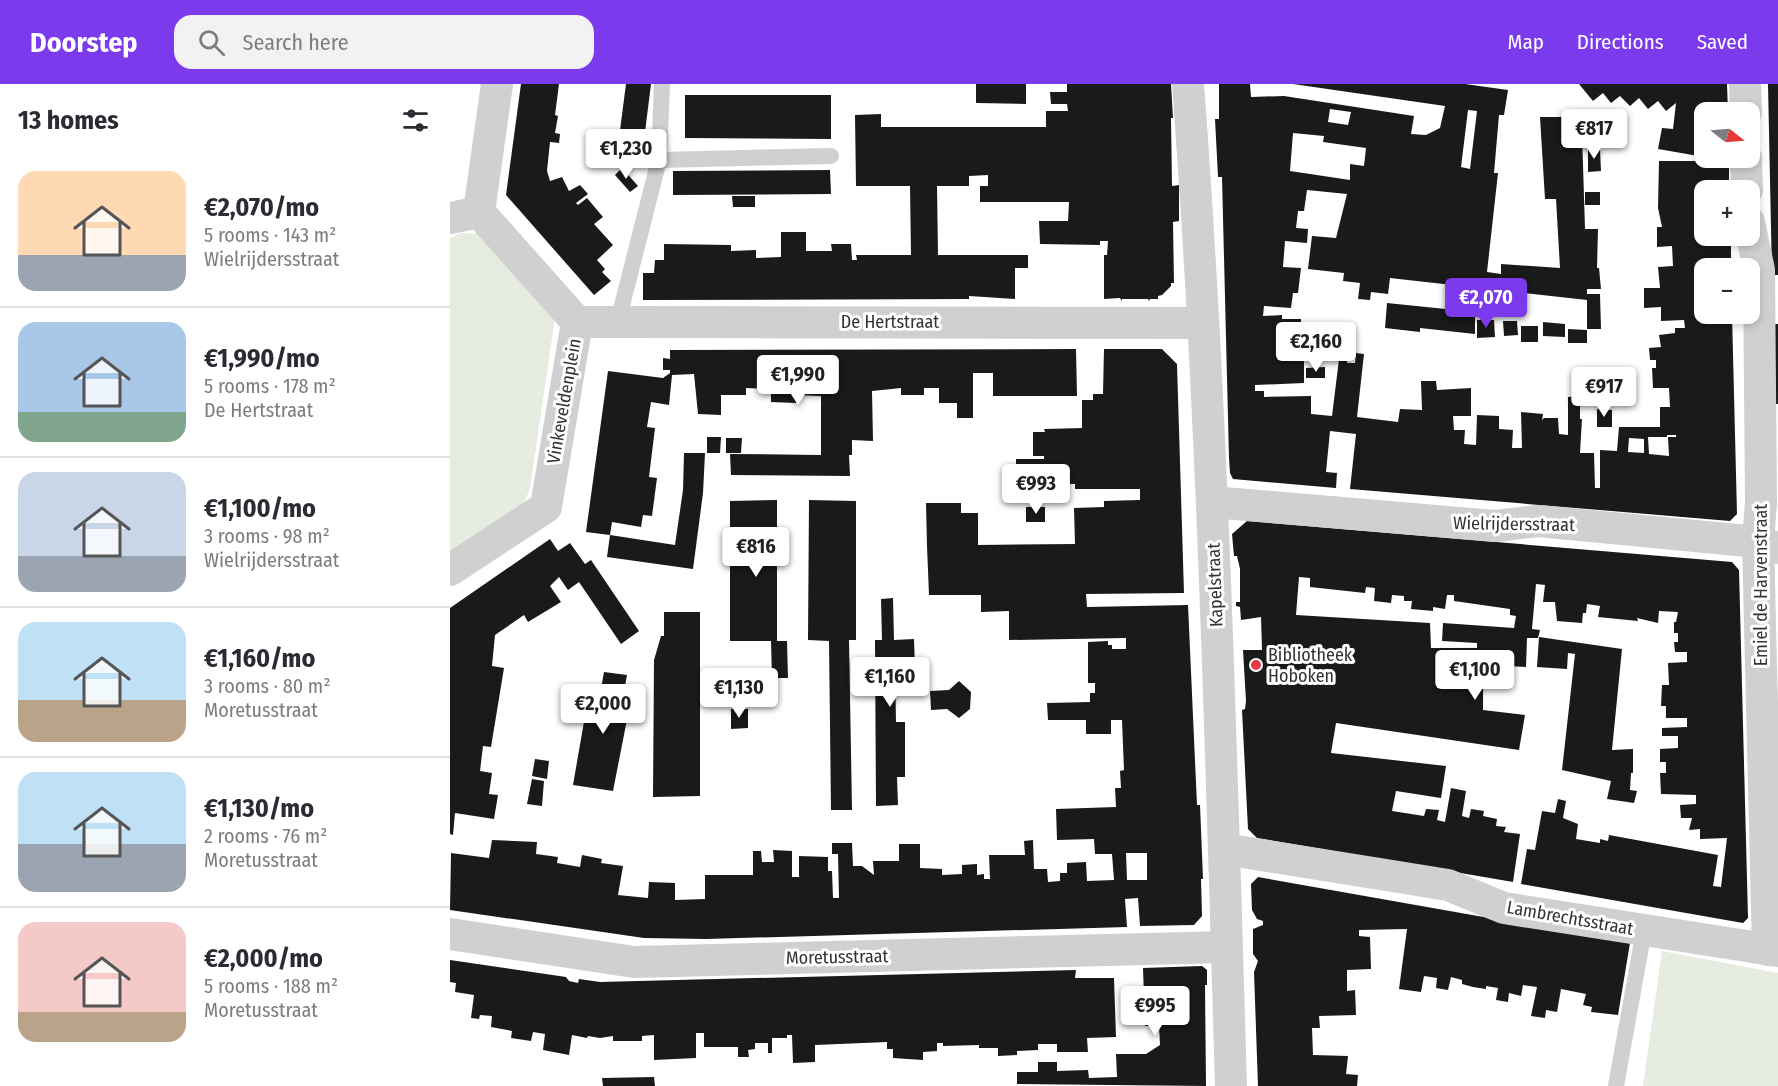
<!DOCTYPE html>
<meta charset="utf-8">
<style>
body{margin:0;font-family:"Fira Sans Condensed",sans-serif;background:#f2f2f3;color:#2b2b33;height:100vh;display:flex;flex-direction:column;font-size:22px;white-space:nowrap}
*{box-sizing:border-box;margin:0}
p{font-size:20px;color:#7c7c81}
.icon{flex:none;width:33px;height:33px;fill:none;stroke:currentColor;stroke-width:2;stroke-linecap:round;stroke-linejoin:round}
.map{position:relative;flex:1;overflow:hidden}
.side{display:flex;flex-direction:column;background:#fff;width:450px}
.side>*{flex:none}
.needle{width:39px;rotate:107deg}
.buttons{position:absolute;left:1244px;top:18px;display:grid;gap:12px}
.buttons a{display:grid;place-items:center;width:66px;height:66px;border-radius:12px;background:#fff;box-shadow:0 3px 9px #0003;font-size:30px}
.price{position:absolute;translate:-50% -51px;padding:0 14px;border-radius:6px;background:#fff;color:#222;font-size:20px;line-height:39px;filter:drop-shadow(0 2px 3px #0008)}
.price::after{content:'';position:absolute;left:50%;top:36px;width:18px;height:14px;margin-left:-9px;background:inherit;clip-path:polygon(0 0,100% 0,50% 100%)}
.price.selected{background:#7c3aed;color:#fff}
ul{padding:0;list-style:none}
li{display:flex;align-items:center;gap:18px;height:150px;padding:0 18px}
li+li{border-top:2px solid #e1e1e2}
li span{display:grid;place-items:center;flex:none;width:168px;height:120px;border-radius:18px;color:#555}
li>.icon{margin-inline-start:auto}
span .icon{width:72px;height:72px;fill:#fffc;stroke-width:1}
li b{font-size:26px}
h2{display:flex;justify-content:space-between;align-items:center;height:72px;padding:0 18px;font-size:26px}
header{display:flex;align-items:center;gap:36px;box-sizing:border-box;height:84px;padding:0 30px;background:#7c3aed;color:#fff}
header strong{font-size:28px}
nav{display:flex;gap:33px;margin-inline-start:auto;font-size:21px}
.search{width:420px;height:54px;background:#f2f2f3;display:flex;align-items:center;gap:15px;box-sizing:border-box;padding:0 21px;border-radius:18px;color:#7c7c81;font-size:22px}
main{display:flex;flex:1;min-height:0}
.map>svg:first-child{display:block}
.green{fill:#e6ecdf}
.building{fill:#1a1a1a;fill-rule:evenodd}
.lines{fill:none;stroke-linecap:round;stroke-linejoin:round}
.service{stroke:#d0d0d0;stroke-width:16}
.minor{stroke:#d0d0d0;stroke-width:32}
.poi-dot{fill:#e63946;stroke:#fff;stroke-width:2}
.labels{text-anchor:middle;stroke-width:6;stroke-linejoin:round;paint-order:stroke}
.street-label{font-size:18px;fill:#333;stroke:#fff}
.poi-label{font-size:18px;fill:#333;stroke:#fff;text-anchor:start}
</style>
<header>
<strong>Doorstep</strong>
<div class="search"><svg class="icon" aria-label="search" viewBox="0 0 24 24"><circle cx="10" cy="10" r="6"/><path d="M15 15l6 6"/></svg>Search here</div>
<nav><a>Map</a><a>Directions</a><a>Saved</a></nav>
</header>
<main>
<section class="side">
<h2>13 homes<svg class="icon" aria-label="filters" viewBox="0 0 24 24"><path d="M4 7h16M4 17h16"/><circle cx="9" cy="7" r="2"/><circle cx="15" cy="17" r="2"/></svg></h2>
<ul>
<li><span style="background:linear-gradient(#ffd9b3 70%,#9aa5b1 0)"><svg class="icon" aria-label="home" viewBox="0 0 24 24"><path d="M3 11l9-7 9 7M6 9v11h12V9"/></svg></span><div><b>€2,070/mo</b><p>5 rooms · 143 m²</p><p>Wielrijdersstraat</p></div></li>
<li><span style="background:linear-gradient(#a9c7e8 75%,#7fa58c 0)"><svg class="icon" aria-label="home" viewBox="0 0 24 24"><path d="M3 11l9-7 9 7M6 9v11h12V9"/></svg></span><div><b>€1,990/mo</b><p>5 rooms · 178 m²</p><p>De Hertstraat</p></div></li>
<li><span style="background:linear-gradient(#c9d6e8 70%,#9aa5b1 0)"><svg class="icon" aria-label="home" viewBox="0 0 24 24"><path d="M3 11l9-7 9 7M6 9v11h12V9"/></svg></span><div><b>€1,100/mo</b><p>3 rooms · 98 m²</p><p>Wielrijdersstraat</p></div></li>
<li><span style="background:linear-gradient(#bfe0f5 65%,#b9a48a 0)"><svg class="icon" aria-label="home" viewBox="0 0 24 24"><path d="M3 11l9-7 9 7M6 9v11h12V9"/></svg></span><div><b>€1,160/mo</b><p>3 rooms · 80 m²</p><p>Moretusstraat</p></div></li>
<li><span style="background:linear-gradient(#bfe0f5 60%,#9aa5b1 0)"><svg class="icon" aria-label="home" viewBox="0 0 24 24"><path d="M3 11l9-7 9 7M6 9v11h12V9"/></svg></span><div><b>€1,130/mo</b><p>2 rooms · 76 m²</p><p>Moretusstraat</p></div></li>
<li><span style="background:linear-gradient(#f6c9c9 75%,#b9a48a 0)"><svg class="icon" aria-label="home" viewBox="0 0 24 24"><path d="M3 11l9-7 9 7M6 9v11h12V9"/></svg></span><div><b>€2,000/mo</b><p>5 rooms · 188 m²</p><p>Moretusstraat</p></div></li>
</ul>
</section>
<div class="map">
<svg width="1328" height="1002" viewBox="0 0 1328 1002">
<rect width="100%" height="100%" fill="#fff"/>
<g class="green">
<polygon points="11,149 34,150 105,234 80,404 70,429 0,477 0,154"/>
<polygon points="1212,867 1328,889 1328,1002 1193,1002"/>
</g>
<g class="building">
<polygon points="71,0 109,0 105,31 108,32 105,49 110,50 109,59 100,58 97,87 100,97 112,93 119,107 130,101 138,110 126,119 128,121 137,114 153,133 144,140 163,161 147,176 155,185 152,188 161,197 144,211 56,111"/>
<polygon points="176,0 201,0 191,80 166,77"/>
<polygon points="526,0 576,0 576,20 526,19"/>
<polygon points="617,0 721,0 723,34 721,34 722,102 729,101 729,137 723,138 724,199 721,199 721,202 712,211 708,212 708,215 700,215 699,217 698,215 672,215 672,217 670,214 654,215 654,171 657,171 658,157 650,157 650,161 590,160 589,137 618,137 619,118 530,118 530,102 538,102 538,91 519,92 519,102 487,102 488,171 578,171 578,184 565,184 565,215 519,212 519,215 193,216 193,189 204,189 205,176 214,176 214,160 281,161 281,167 306,166 306,174 331,173 331,148 356,148 356,167 382,167 381,160 401,160 402,176 407,176 406,171 461,171 460,102 406,102 405,31 431,30 431,43 596,43 596,27 618,27 617,20 601,20 600,8 617,8"/>
<path d="M769,0H800L801,13L834,12L964,32L961,50L976,51L990,44L995,22L843,0H1015L1058,6L1054,31H1049L1044,89H1048L1037,188L1051,190V180L1110,184L1106,115H1095L1090,33H1131L1140,35L1138,51L1132,49L1135,145H1148L1147,184H1149L1151,205H1137V210H1150L1151,245H1137V216L940,194L938,210L921,208L920,216L908,215L910,199L893,197L894,189L858,185L862,152L886,154L897,110L857,106L854,127H848L846,144L858,145L857,159L835,157L833,183L851,184L848,209H843L841,224L814,222L813,232L832,231V235H851V251H862V271H854V299L805,301V307H814V313L861,312V330L882,332L890,267L898,268L897,279H905L906,269L914,270L907,333L948,338L950,325L972,326L971,297H986L987,306L1021,304V332H1003L1004,346H1015L1014,360L1026,361L1027,331L1049,332V345L1063,346L1062,364H1072L1071,328L1093,330L1092,336L1094,334H1108L1109,350L1118,351V313L1130,312V335H1132L1130,369H1144L1145,404H1150V366L1167,367L1169,343H1210V323H1220L1219,304H1203L1202,284H1206V276H1200L1199,264L1211,263L1209,251L1225,249V244H1235L1234,236L1211,237V223L1194,224V204H1210L1208,183L1223,182L1222,162L1207,163V143H1212L1208,124L1209,77H1258V74H1279V106H1254V152H1281V184H1254V230H1282L1287,430L1280,437L900,405L906,350L880,347L876,388L887,389L886,404L783,395L780,389L779,374L772,93H768L765,35H769ZM880,25L901,28L898,41L878,38ZM1018,26L1027,27L1020,85L1011,83ZM843,49L874,52L873,58L916,64L914,82L900,80V96L840,87ZM1217,351H1226V353H1218L1219,372L1199,370L1198,353H1217ZM1179,354L1194,355V369L1178,368Z"/>
<polygon points="1129,0 1277,0 1278,28 1254,28 1254,73 1208,65 1212,44 1223,45 1226,19 1216,27 1208,17 1198,25 1189,14 1180,22 1170,12 1161,19 1153,9 1143,17"/>
<polygon points="1318,0 1328,0 1328,191 1322,191"/>
<polygon points="235,11 381,11 381,55 235,54"/>
<polygon points="1138,64 1150,65 1151,87 1138,88"/>
<polygon points="172,84 188,102 180,108 165,91"/>
<polygon points="380,86 381,110 223,111 223,87"/>
<rect x="1135" y="108" width="15" height="13"/>
<polygon points="282,112 305,112 305,123 283,123"/>
<polygon points="937,219 1025,228 1025,250 970,244 970,248 935,244"/>
<polygon points="1027,236 1044,236 1045,253 1027,254"/>
<polygon points="1053,237 1067,237 1068,251 1054,252"/>
<polygon points="1093,238 1115,240 1115,253 1093,252"/>
<polygon points="1324,240 1328,240 1328,320 1326,320"/>
<rect x="1071" y="242" width="17" height="16"/>
<polygon points="1118,245 1137,246 1137,259 1118,259"/>
<polygon points="626,265 627,312 543,312 543,289 523,289 523,334 507,334 507,319 489,319 489,304 474,304 474,311 451,311 451,304 422,307 423,357 402,356 402,371 399,371 400,392 281,391 280,370 371,371 371,312 346,311 346,319 321,318 321,305 296,304 296,311 271,311 271,331 248,330 244,290 222,291 219,321 201,318 197,343 205,344 199,393 207,394 202,432 193,431 191,443 162,438 160,451 136,448 158,287 213,294 220,289 220,286 213,286 213,274 220,275 220,266"/>
<path d="M654,265H712L727,280L734,509L636,510L637,523L738,521L747,721H750L753,795H751L752,832L744,841L690,842L688,814L675,815L677,843L256,855L194,854L0,826L1,769L39,774L42,756L87,758L86,770L108,773L107,779L130,783L132,771L152,775L151,779L173,782L168,811L198,814L199,798L225,799V816L255,815V791H303V767H311L312,778H324L323,766L342,767V793H349V772L378,773V787H382L383,814H389L388,770H382V759H402L403,782H412L424,791L423,777H449V760H470V784L492,785V791L512,790V781L527,780V791L534,790V795H540L539,771H575L574,757L583,756L584,785H597L598,798L610,797V789H617V779L636,778L637,797L664,796L662,770H645L644,755L607,756L606,725L666,723L665,704H671L670,687L674,686L672,636H661V650H636V636H598L597,619L640,618V609H645V599H638V558L658,557V561H662V565H676V554L559,556V527L531,528V511H479L477,462L476,419H511V429H528V461L625,460L624,424L654,423V417L690,416V405H625V400L566,401V375H594V372H583V348H595L594,345L632,344V316H643V310H653ZM676,769H697V796H677Z"/>
<polygon points="875,283 875,294 856,294 856,284"/>
<polygon points="1150,286 1165,286 1166,297 1150,298"/>
<rect x="1154" y="307" width="15" height="13"/>
<polygon points="1147,325 1162,326 1162,343 1147,343"/>
<polygon points="257,353 271,353 270,369 257,369"/>
<polygon points="276,354 292,354 291,369 276,369"/>
<polygon points="234,369 255,369 253,409 243,485 157,473 160,451 225,461 233,406"/>
<polygon points="327,416 327,557 337,557 338,594 322,594 321,557 280,557 280,417"/>
<polygon points="359,416 406,417 406,556 399,556 402,726 381,726 379,557 358,556"/>
<rect x="576" y="423" width="19" height="15"/>
<path d="M797,437L1282,478L1289,486L1298,834L1293,839L1071,800L1077,765L1085,766L1092,727L1105,729L1108,715L1116,717L1113,734L1128,740L1126,755L1150,759V755L1158,757L1159,751L1268,771L1263,802L1271,803L1277,754L1250,755V745L1239,746L1242,734H1231L1230,721L1246,720V711L1211,710L1210,689H1216V678H1210V665L1228,664V652H1212V644L1237,643V634H1216V622H1211L1212,601H1219L1218,579L1237,578V568H1225L1224,558H1228V549H1224V538H1226L1228,528L1209,527L1208,539L1187,534L1188,537L1148,533L1150,522L1137,520L1136,529H1133L1132,539L1107,537L1105,518H1093L1095,501L1086,500L1082,545L1090,546L1088,554H1077L1076,583L1039,581L1040,567H1033V626L1075,631L1069,666L886,639L881,669L996,682L991,714L946,707L942,727L974,732L976,725L989,726L987,736L995,738L1001,704L1016,707L1012,732L1019,734L1021,725L1034,727L1033,732L1047,735L1046,742L1056,743L1054,748L1070,750L1063,798L807,754L798,745L792,626L795,625L796,617L793,566H812L811,533L791,536L790,523L786,522V518H790V485L787,472H784L782,450ZM849,493L860,494V503L915,509L916,503L925,504L924,517L941,519L942,511L954,512V517H962L961,525L983,527V523L995,525L997,511H1004V517L1060,525V531L1066,532L1064,544L993,539L992,557L1027,559V564H981L980,539L846,531Z"/>
<polygon points="100,455 108,467 120,459 135,480 141,476 189,547 171,560 129,498 118,506 109,493 100,502 111,518 78,538 74,531 45,551 42,582 54,584 41,663 33,662 30,687 42,689 39,710 48,711 44,735 5,729 3,751 0,750 0,524"/>
<polygon points="443,514 444,556 464,555 465,584 445,585 446,638 455,638 455,693 447,693 448,721 426,722 425,556 432,556 431,515"/>
<polygon points="214,528 250,528 250,712 203,713 204,576 211,552 214,552"/>
<polygon points="1089,553 1172,565 1162,666 1183,665 1183,689 1181,689 1180,706 1187,707 1184,719 1157,715 1161,697 1112,686 1125,570 1118,569 1117,585 1087,583"/>
<polygon points="154,588 177,591 173,613 181,615 163,707 123,701 139,609 150,611"/>
<polygon points="509,597 521,608 520,625 509,634 497,625 481,626 480,607 499,606"/>
<polygon points="281,625 298,625 298,644 281,645"/>
<polygon points="85,675 99,677 97,695 82,692"/>
<polygon points="82,695 94,697 92,722 77,720"/>
<polygon points="808,793 1180,859 1168,931 1141,928 1142,923 1133,921 1136,910 1111,905 1107,928 1096,926 1095,934 1081,932 1087,903 1073,901 1071,912 1059,909 1058,918 1046,916 1048,904 1036,902 1036,905 1023,903 1012,900 1012,896 1001,893 998,906 986,904 987,894 974,892 971,908 949,905 957,845 909,846 909,852 920,853 921,885 897,886 897,907 905,906 906,931 869,932 870,944 862,944 863,971 898,972 896,990 908,991 907,1002 808,1002 804,888 808,877 803,870 803,845 813,841 813,837 807,835 802,826 801,800"/>
<polygon points="0,876 116,893 119,897 128,899 129,895 150,898 626,886 625,894 664,894 666,953 637,954 638,968 607,968 607,960 588,960 588,966 567,967 567,971 548,972 548,964 529,964 529,961 493,962 493,959 487,959 487,967 473,968 473,976 443,974 443,965 437,965 437,958 365,961 365,978 343,979 342,951 337,951 337,954 322,954 322,969 318,969 318,959 305,959 305,965 298,966 299,973 288,973 288,963 254,963 254,949 246,949 246,974 204,976 204,951 192,952 192,957 163,957 163,952 150,954 138,952 137,954 122,951 119,971 93,966 95,950 83,948 81,957 61,954 62,947 41,943 42,932 30,931 29,935 21,934 24,911 5,908 6,899 0,898"/>
<polygon points="752,882 757,886 757,901 755,901 756,1002 567,1000 567,988 588,988 588,978 607,978 607,987 638,986 639,994 667,993 666,970 696,970 710,961 709,942 695,942 693,884"/>
<polygon points="204,993 205,1002 153,1002 152,994"/>
</g>
<g class="lines">
<g class="service">
<polyline points="209,76 381,72"/>
<polyline points="168,237 209,76 212,0"/>
<polyline points="1166,1002 1194,846"/>
</g>
<g class="minor">
<path d="M738,0C763,333 771,668 781,1002"/>
<polyline points="1295,0 1296,28"/>
<polyline points="1296,74 1297,106"/>
<polyline points="29,128 47,0"/>
<polyline points="0,134 29,128"/>
<polyline points="1299,138 1309,186 1311,418 1308,458 1318,866"/>
<polyline points="127,238 753,239"/>
<polyline points="762,418 1045,442 1088,437 1308,458 1328,464"/>
<polyline points="0,486 96,423 127,238 29,128"/>
<polyline points="774,765 998,801 1054,824 1328,867"/>
<polyline points="0,850 184,878 777,863"/>
</g>
</g>
<circle class="poi-dot" cx="806" cy="581" r="6"/>
<g class="labels">
<g class="street-label">
<text x="440" y="244">De Hertstraat</text>
<text transform="translate(114 317) rotate(-80)" y="6">Vinkeveldenplein</text>
<text transform="translate(1064 440) rotate(1)" y="6">Wielrijdersstraat</text>
<text transform="translate(765 501) rotate(-92)" y="6">Kapelstraat</text>
<text transform="translate(1311 501) rotate(-90)" y="6">Emiel de Harvenstraat</text>
<text transform="translate(1120 834) rotate(10)" y="6">Lambrechtsstraat</text>
<text transform="translate(387 873) rotate(-1)" y="6">Moretusstraat</text>
</g>
<g class="poi-label">
<text x="818" y="577">Bibliotheek<tspan x="818" dy="21">Hoboken</tspan></text>
</g>
</g>
</svg>
<div class="buttons">
<a><svg class="needle" viewBox="-14 -14 28 28"><path d="M0-13l5 13h-10z" fill="#e53935"/><path d="M0 13l5-13h-10z" fill="#7c7c81"/></svg></a>
<a>+</a>
<a>−</a>
</div>
<b class="price" style="left:1144px;top:76px">€817</b>
<b class="price" style="left:176px;top:96px">€1,230</b>
<b class="price selected" style="left:1036px;top:245px">€2,070</b>
<b class="price" style="left:866px;top:289px">€2,160</b>
<b class="price" style="left:348px;top:322px">€1,990</b>
<b class="price" style="left:1154px;top:334px">€917</b>
<b class="price" style="left:586px;top:431px">€993</b>
<b class="price" style="left:306px;top:494px">€816</b>
<b class="price" style="left:1025px;top:617px">€1,100</b>
<b class="price" style="left:440px;top:624px">€1,160</b>
<b class="price" style="left:289px;top:635px">€1,130</b>
<b class="price" style="left:153px;top:651px">€2,000</b>
<b class="price" style="left:705px;top:953px">€995</b>
</div>
</main>
